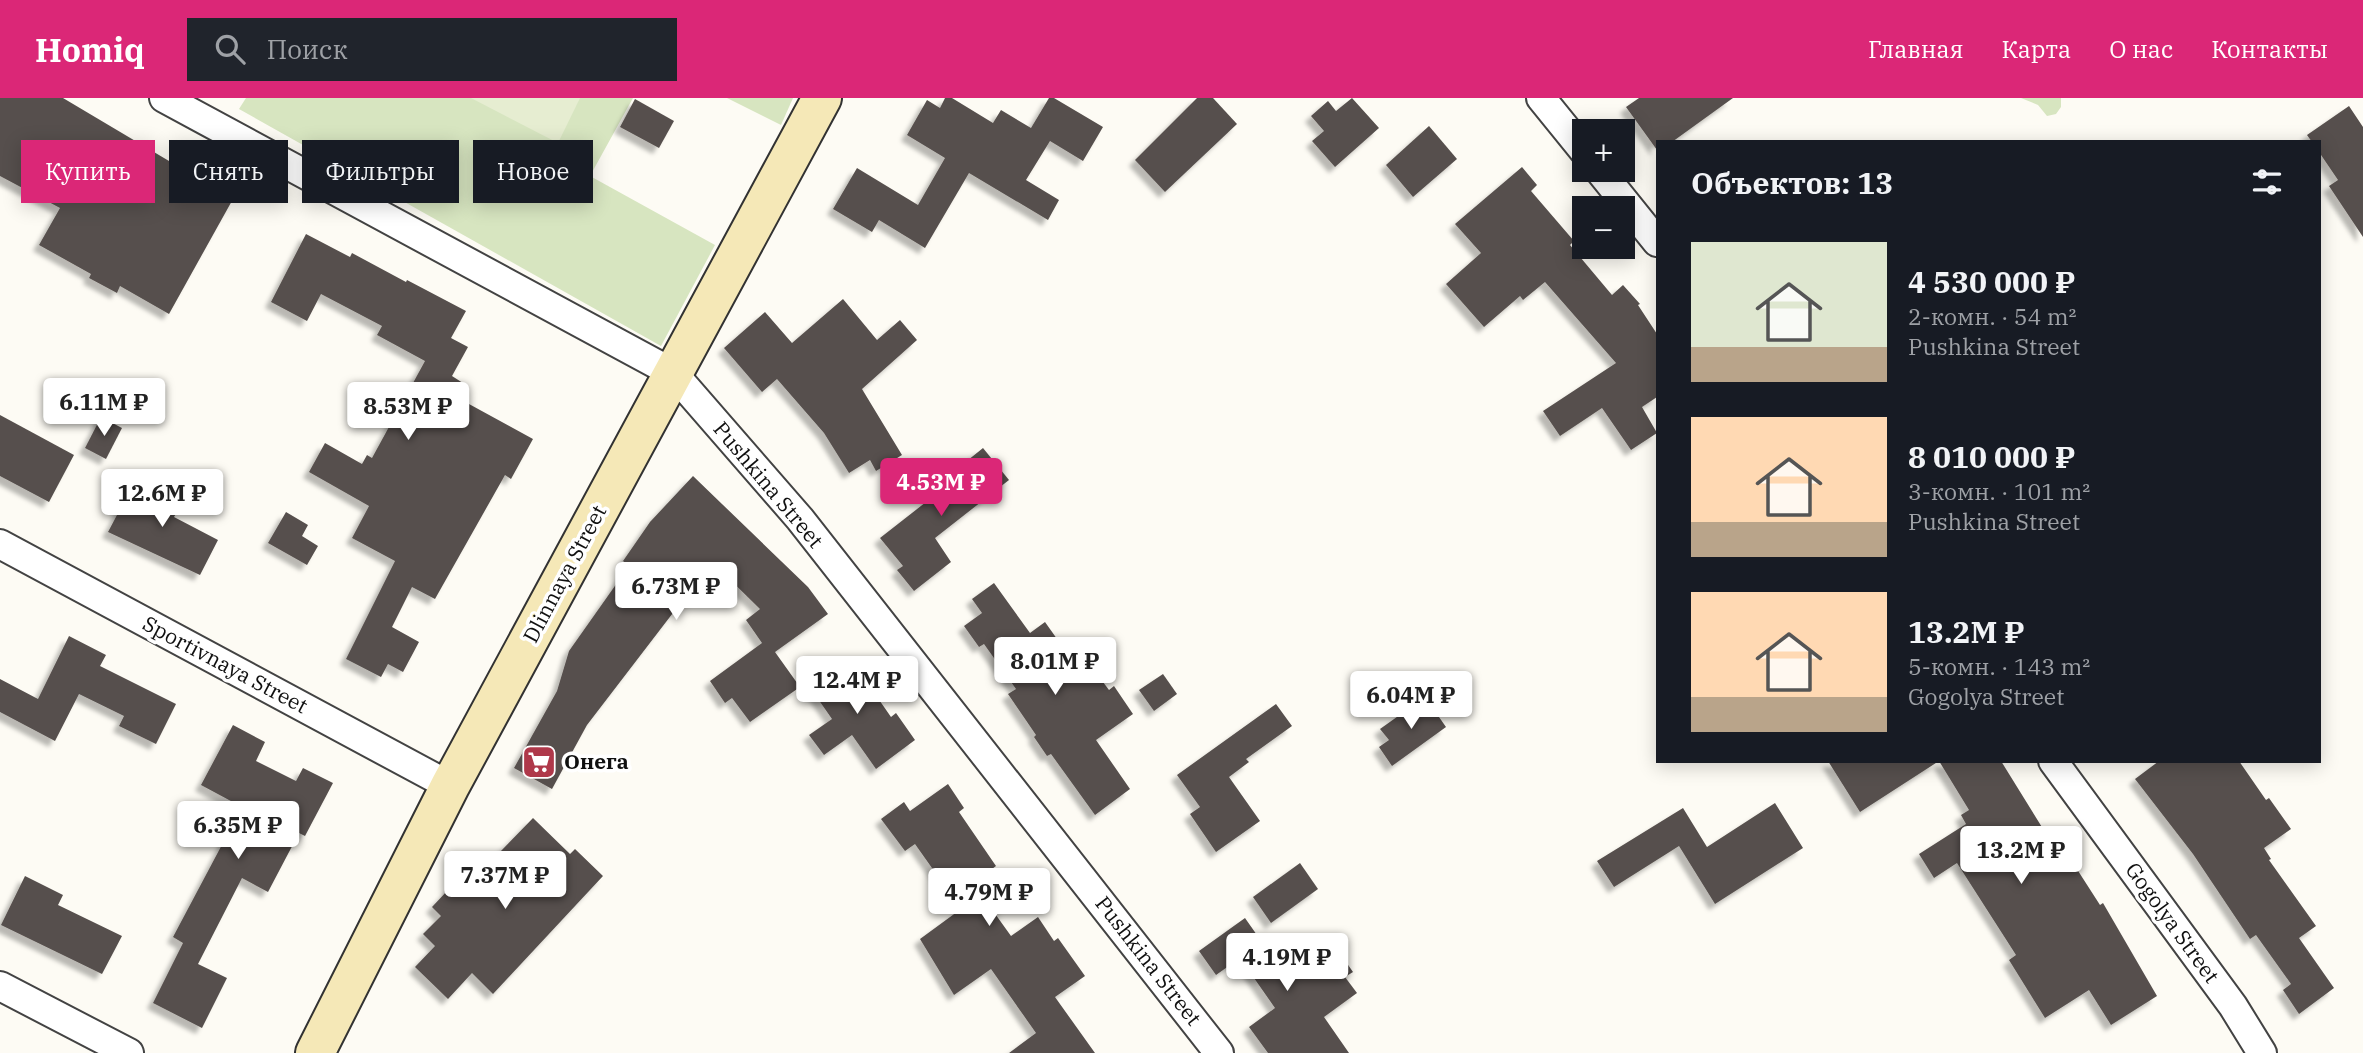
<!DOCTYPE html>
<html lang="ru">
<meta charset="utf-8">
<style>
body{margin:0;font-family:"IBM Plex Serif",serif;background:#20242c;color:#f1f3f6;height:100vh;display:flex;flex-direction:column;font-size:26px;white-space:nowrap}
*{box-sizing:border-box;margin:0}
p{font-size:23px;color:#9ea1a6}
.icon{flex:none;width:38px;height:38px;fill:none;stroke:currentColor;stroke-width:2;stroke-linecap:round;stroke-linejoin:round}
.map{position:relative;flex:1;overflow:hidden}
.sheet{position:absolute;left:1656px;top:42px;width:665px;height:623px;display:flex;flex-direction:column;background:#171b24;border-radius:0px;box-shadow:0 4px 18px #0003}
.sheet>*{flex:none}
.top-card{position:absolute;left:21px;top:42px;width:665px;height:63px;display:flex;gap:14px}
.controls{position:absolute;left:1572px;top:21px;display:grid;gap:14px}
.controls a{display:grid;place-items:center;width:63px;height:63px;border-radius:0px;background:#171b24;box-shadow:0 4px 18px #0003;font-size:35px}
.price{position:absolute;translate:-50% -60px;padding:0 16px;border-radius:7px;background:#fff;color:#222;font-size:23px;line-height:46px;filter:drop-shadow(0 2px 4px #0008)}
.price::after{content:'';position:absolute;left:50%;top:42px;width:21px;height:16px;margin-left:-10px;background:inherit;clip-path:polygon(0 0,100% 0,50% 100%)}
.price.current{background:#db2777;color:#fff}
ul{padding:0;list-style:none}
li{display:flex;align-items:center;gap:21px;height:175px;padding:0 35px}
li span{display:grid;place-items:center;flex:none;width:196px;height:140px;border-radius:0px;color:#555}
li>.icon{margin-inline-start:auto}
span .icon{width:84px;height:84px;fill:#fffc;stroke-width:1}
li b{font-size:30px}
h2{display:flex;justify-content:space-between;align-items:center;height:84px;padding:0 35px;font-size:30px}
.pill{padding:0 24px;border-radius:0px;background:#171b24;box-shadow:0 4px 18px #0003;font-size:24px;line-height:63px}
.pill.current{background:#db2777;color:#fff}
header{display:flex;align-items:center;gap:42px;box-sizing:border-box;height:98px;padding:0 35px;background:#db2777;color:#fff}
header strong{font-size:33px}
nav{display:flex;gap:38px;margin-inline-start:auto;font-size:24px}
.search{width:490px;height:63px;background:#20242c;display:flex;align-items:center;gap:18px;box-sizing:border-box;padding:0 24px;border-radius:0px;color:#9ea1a6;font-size:26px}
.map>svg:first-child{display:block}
.green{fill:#d7e5c0}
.pitch{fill:#e6edd1}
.building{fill:#57504d;filter:url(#shadow)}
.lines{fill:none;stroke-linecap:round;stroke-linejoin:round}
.street-casing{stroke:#434343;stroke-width:32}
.secondary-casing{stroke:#323232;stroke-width:42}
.street{stroke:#fff;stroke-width:28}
.secondary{stroke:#f5e8b7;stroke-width:38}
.labels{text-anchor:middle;stroke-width:7;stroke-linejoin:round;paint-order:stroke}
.street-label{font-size:21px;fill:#101010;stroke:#fff}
.poi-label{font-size:21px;font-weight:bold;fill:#101010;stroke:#fff;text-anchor:start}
</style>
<header>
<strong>Homiq</strong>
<div class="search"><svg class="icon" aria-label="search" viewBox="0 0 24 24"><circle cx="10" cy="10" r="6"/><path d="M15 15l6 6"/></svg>Поиск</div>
<nav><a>Главная</a><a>Карта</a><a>О нас</a><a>Контакты</a></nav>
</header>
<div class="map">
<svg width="2363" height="955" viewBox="0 0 2363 955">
<defs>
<filter id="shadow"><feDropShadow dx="-6" dy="6" stdDeviation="2" flood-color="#0004"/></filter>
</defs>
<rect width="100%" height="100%" fill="#fdfbf4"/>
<g class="green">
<polygon points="246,0 633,0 590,78 715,147 661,248 239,11"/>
<polygon points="727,0 793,0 781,27"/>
<polygon points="2021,0 2061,0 2061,9 2056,16 2047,18 2038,7"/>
</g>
<polygon class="pitch" points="471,0 580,0 558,45"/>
<g class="building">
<polygon points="0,0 63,0 233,101 169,216 120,188 117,195 89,180 91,176 39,147 60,110 0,78"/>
<polygon points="945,0 952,0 993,25 1001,12 1031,30 1049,0 1054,0 1103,29 1083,63 1050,43 1026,82 1059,102 1048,122 969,75 925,150 879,122 872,134 833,111 857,70 918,107 945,60 907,37 927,2 940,10"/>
<polygon points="1197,0 1213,0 1237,26 1165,94 1135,62"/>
<polygon points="1352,0 1379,30 1335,69 1312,43 1324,33 1311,18 1328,3 1336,13"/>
<polygon points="1639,0 1733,0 1672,44 1657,44 1657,52 1626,9"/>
<polygon points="635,1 674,23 659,50 620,29"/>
<polygon points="2349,8 2363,29 2363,139 2329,88 2338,82 2319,54 2319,44 2312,44 2307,37"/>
<polygon points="1429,28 1457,61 1413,99 1386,67"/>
<polygon points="1522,69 1537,87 1531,93 1574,143 1570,147 1612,197 1623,187 1640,206 1638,207 1657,236 1657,299 1642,309 1657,335 1631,352 1602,310 1560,338 1543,313 1616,265 1545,184 1523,202 1520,198 1484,229 1446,186 1481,155 1455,126"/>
<polygon points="306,136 350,159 352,155 406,184 407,182 466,213 451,240 468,249 452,278 466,287 458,300 533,341 511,381 505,377 435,501 412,489 392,529 419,544 403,574 388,566 381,579 346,561 395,463 352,440 369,408 309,374 325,345 362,366 367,357 372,360 425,263 377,237 382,228 321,196 307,223 271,204"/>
<polygon points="843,201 877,242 900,222 917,242 862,291 902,357 876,373 870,362 849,375 824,335 777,281 762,294 724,250 765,214 792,245"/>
<polygon points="0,317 74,357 49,404 0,378"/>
<polygon points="101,319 122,330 106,361 85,350"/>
<polygon points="983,350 1009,382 935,440 951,464 914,493 897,472 903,468 880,440 935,397 931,392"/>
<polygon points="693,378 808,489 828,516 775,554 800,589 750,624 732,600 725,605 710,583 762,545 746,522 760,511 712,464 587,627 552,691 514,670 557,593 569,553 629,468 623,463 650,424"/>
<polygon points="135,383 181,407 174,419 218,442 200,477 108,434"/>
<polygon points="286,414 308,427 302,438 318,448 307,467 268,445"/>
<polygon points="994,485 1030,535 1045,524 1067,555 1076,548 1109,592 1114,588 1133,616 1096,642 1130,691 1095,717 1051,656 1047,658 1034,639 1036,637 1008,596 1016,591 984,546 979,549 964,528 982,515 972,501"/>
<polygon points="69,538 106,557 100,568 176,606 156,646 119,628 124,618 79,596 55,643 0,614 0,581 38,601"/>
<polygon points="850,560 891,619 896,615 915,642 876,671 852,637 824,657 809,637 832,621 809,588"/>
<polygon points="1163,576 1177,596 1154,613 1139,592"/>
<polygon points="1425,599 1446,629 1392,668 1379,649 1389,642 1380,631"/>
<polygon points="1276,606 1292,628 1246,661 1249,664 1229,679 1260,723 1216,754 1190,716 1200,709 1177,677"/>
<polygon points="233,627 265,644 256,663 296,683 303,670 333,685 305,738 299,735 268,794 242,780 198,866 227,880 202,930 153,905 183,845 173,839 242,709 201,687"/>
<polygon points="1828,663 2001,663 2058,755 2064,751 2100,807 2103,805 2157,898 2111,927 2089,892 2045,920 2009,862 2016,857 1957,765 1934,780 1919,756 1966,726 1961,717 1969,712 1939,663 1860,714"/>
<polygon points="2159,663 2239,663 2266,702 2269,700 2291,731 2264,750 2271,761 2269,762 2316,828 2299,840 2334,890 2299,916 2283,892 2291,886 2256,837 2250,841 2193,756 2135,681"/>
<polygon points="948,686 964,710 959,714 996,768 973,785 1011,838 1038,819 1054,843 1058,840 1085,878 1055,899 1095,955 1009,955 1036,935 991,871 954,897 920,841 961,811 915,746 905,753 881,721 904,704 910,713"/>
<polygon points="1775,705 1803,750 1715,806 1679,748 1614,789 1597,763 1683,710 1707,749"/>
<polygon points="533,720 570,756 575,751 603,778 493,896 472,875 448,901 415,869 435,848 423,836 441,818 432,809 463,776 471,784"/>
<polygon points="1300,765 1318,791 1271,825 1253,799"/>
<polygon points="25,778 63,797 58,807 122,838 102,876 1,827"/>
<polygon points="1245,820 1290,884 1337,851 1353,874 1345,879 1357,895 1324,919 1349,955 1268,955 1249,929 1275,910 1240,860 1216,877 1199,853"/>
</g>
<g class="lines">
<g class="street-casing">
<g id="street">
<polyline points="164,0 673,275 800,421 1219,955"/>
<polyline points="1541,0 1584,53"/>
<polyline points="1599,72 1657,144"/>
<polyline points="0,446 450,688"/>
<polyline points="2053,663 2233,908 2262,955"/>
<polyline points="0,888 129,955"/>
</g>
</g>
<g class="secondary-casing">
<polyline id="secondary" points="315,955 450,688 822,0"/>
</g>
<use href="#street" class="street"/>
<use href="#secondary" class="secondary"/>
</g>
<defs>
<g id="supermarket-square" transform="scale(1.75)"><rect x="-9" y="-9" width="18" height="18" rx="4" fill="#af384a" stroke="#fff"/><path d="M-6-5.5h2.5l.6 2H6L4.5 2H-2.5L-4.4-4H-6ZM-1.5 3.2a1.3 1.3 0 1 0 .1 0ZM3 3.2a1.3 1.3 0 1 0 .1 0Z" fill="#fff"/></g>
</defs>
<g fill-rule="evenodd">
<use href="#supermarket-square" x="539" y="664"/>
</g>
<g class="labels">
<g class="street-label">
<text transform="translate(768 387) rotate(50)" y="7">Pushkina Street</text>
<text transform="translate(565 476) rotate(-62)" y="7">Dlinnaya Street</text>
<text transform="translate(225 567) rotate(28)" y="7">Sportivnaya Street</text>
<text transform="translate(2172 825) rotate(54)" y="7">Gogolya Street</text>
<text transform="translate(1148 863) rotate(52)" y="7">Pushkina Street</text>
</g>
<g class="poi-label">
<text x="564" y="671">Онега</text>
</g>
</g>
</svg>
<div class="controls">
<a>+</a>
<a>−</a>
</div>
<b class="price" style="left:104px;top:340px">6.11M ₽</b>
<b class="price" style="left:408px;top:344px">8.53M ₽</b>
<b class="price current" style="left:941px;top:420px">4.53M ₽</b>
<b class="price" style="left:162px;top:431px">12.6M ₽</b>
<b class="price" style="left:676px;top:524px">6.73M ₽</b>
<b class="price" style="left:1055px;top:599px">8.01M ₽</b>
<b class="price" style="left:857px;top:618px">12.4M ₽</b>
<b class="price" style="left:1411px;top:633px">6.04M ₽</b>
<b class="price" style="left:238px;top:763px">6.35M ₽</b>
<b class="price" style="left:2021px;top:788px">13.2M ₽</b>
<b class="price" style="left:505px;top:813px">7.37M ₽</b>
<b class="price" style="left:989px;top:830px">4.79M ₽</b>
<b class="price" style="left:1287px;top:895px">4.19M ₽</b>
<div class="top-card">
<a class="pill current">Купить</a>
<a class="pill">Снять</a>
<a class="pill">Фильтры</a>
<a class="pill">Новое</a>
</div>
<section class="sheet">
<h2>Объектов: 13<svg class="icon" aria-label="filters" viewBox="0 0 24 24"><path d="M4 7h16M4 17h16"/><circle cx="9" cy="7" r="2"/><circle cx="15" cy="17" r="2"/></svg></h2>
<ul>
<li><span style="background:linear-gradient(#dfe7d0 75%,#b9a48a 0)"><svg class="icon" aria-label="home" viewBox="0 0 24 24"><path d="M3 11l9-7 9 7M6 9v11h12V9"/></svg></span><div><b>4 530 000 ₽</b><p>2-комн. · 54 m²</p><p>Pushkina Street</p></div></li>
<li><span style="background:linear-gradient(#ffd9b3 75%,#b9a48a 0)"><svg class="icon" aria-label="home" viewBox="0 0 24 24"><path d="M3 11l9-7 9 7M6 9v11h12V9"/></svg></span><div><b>8 010 000 ₽</b><p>3-комн. · 101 m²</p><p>Pushkina Street</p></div></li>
<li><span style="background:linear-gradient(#ffd9b3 75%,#b9a48a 0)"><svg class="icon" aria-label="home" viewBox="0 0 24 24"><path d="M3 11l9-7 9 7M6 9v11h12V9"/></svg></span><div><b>13.2M ₽</b><p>5-комн. · 143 m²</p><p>Gogolya Street</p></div></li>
</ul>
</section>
</div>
